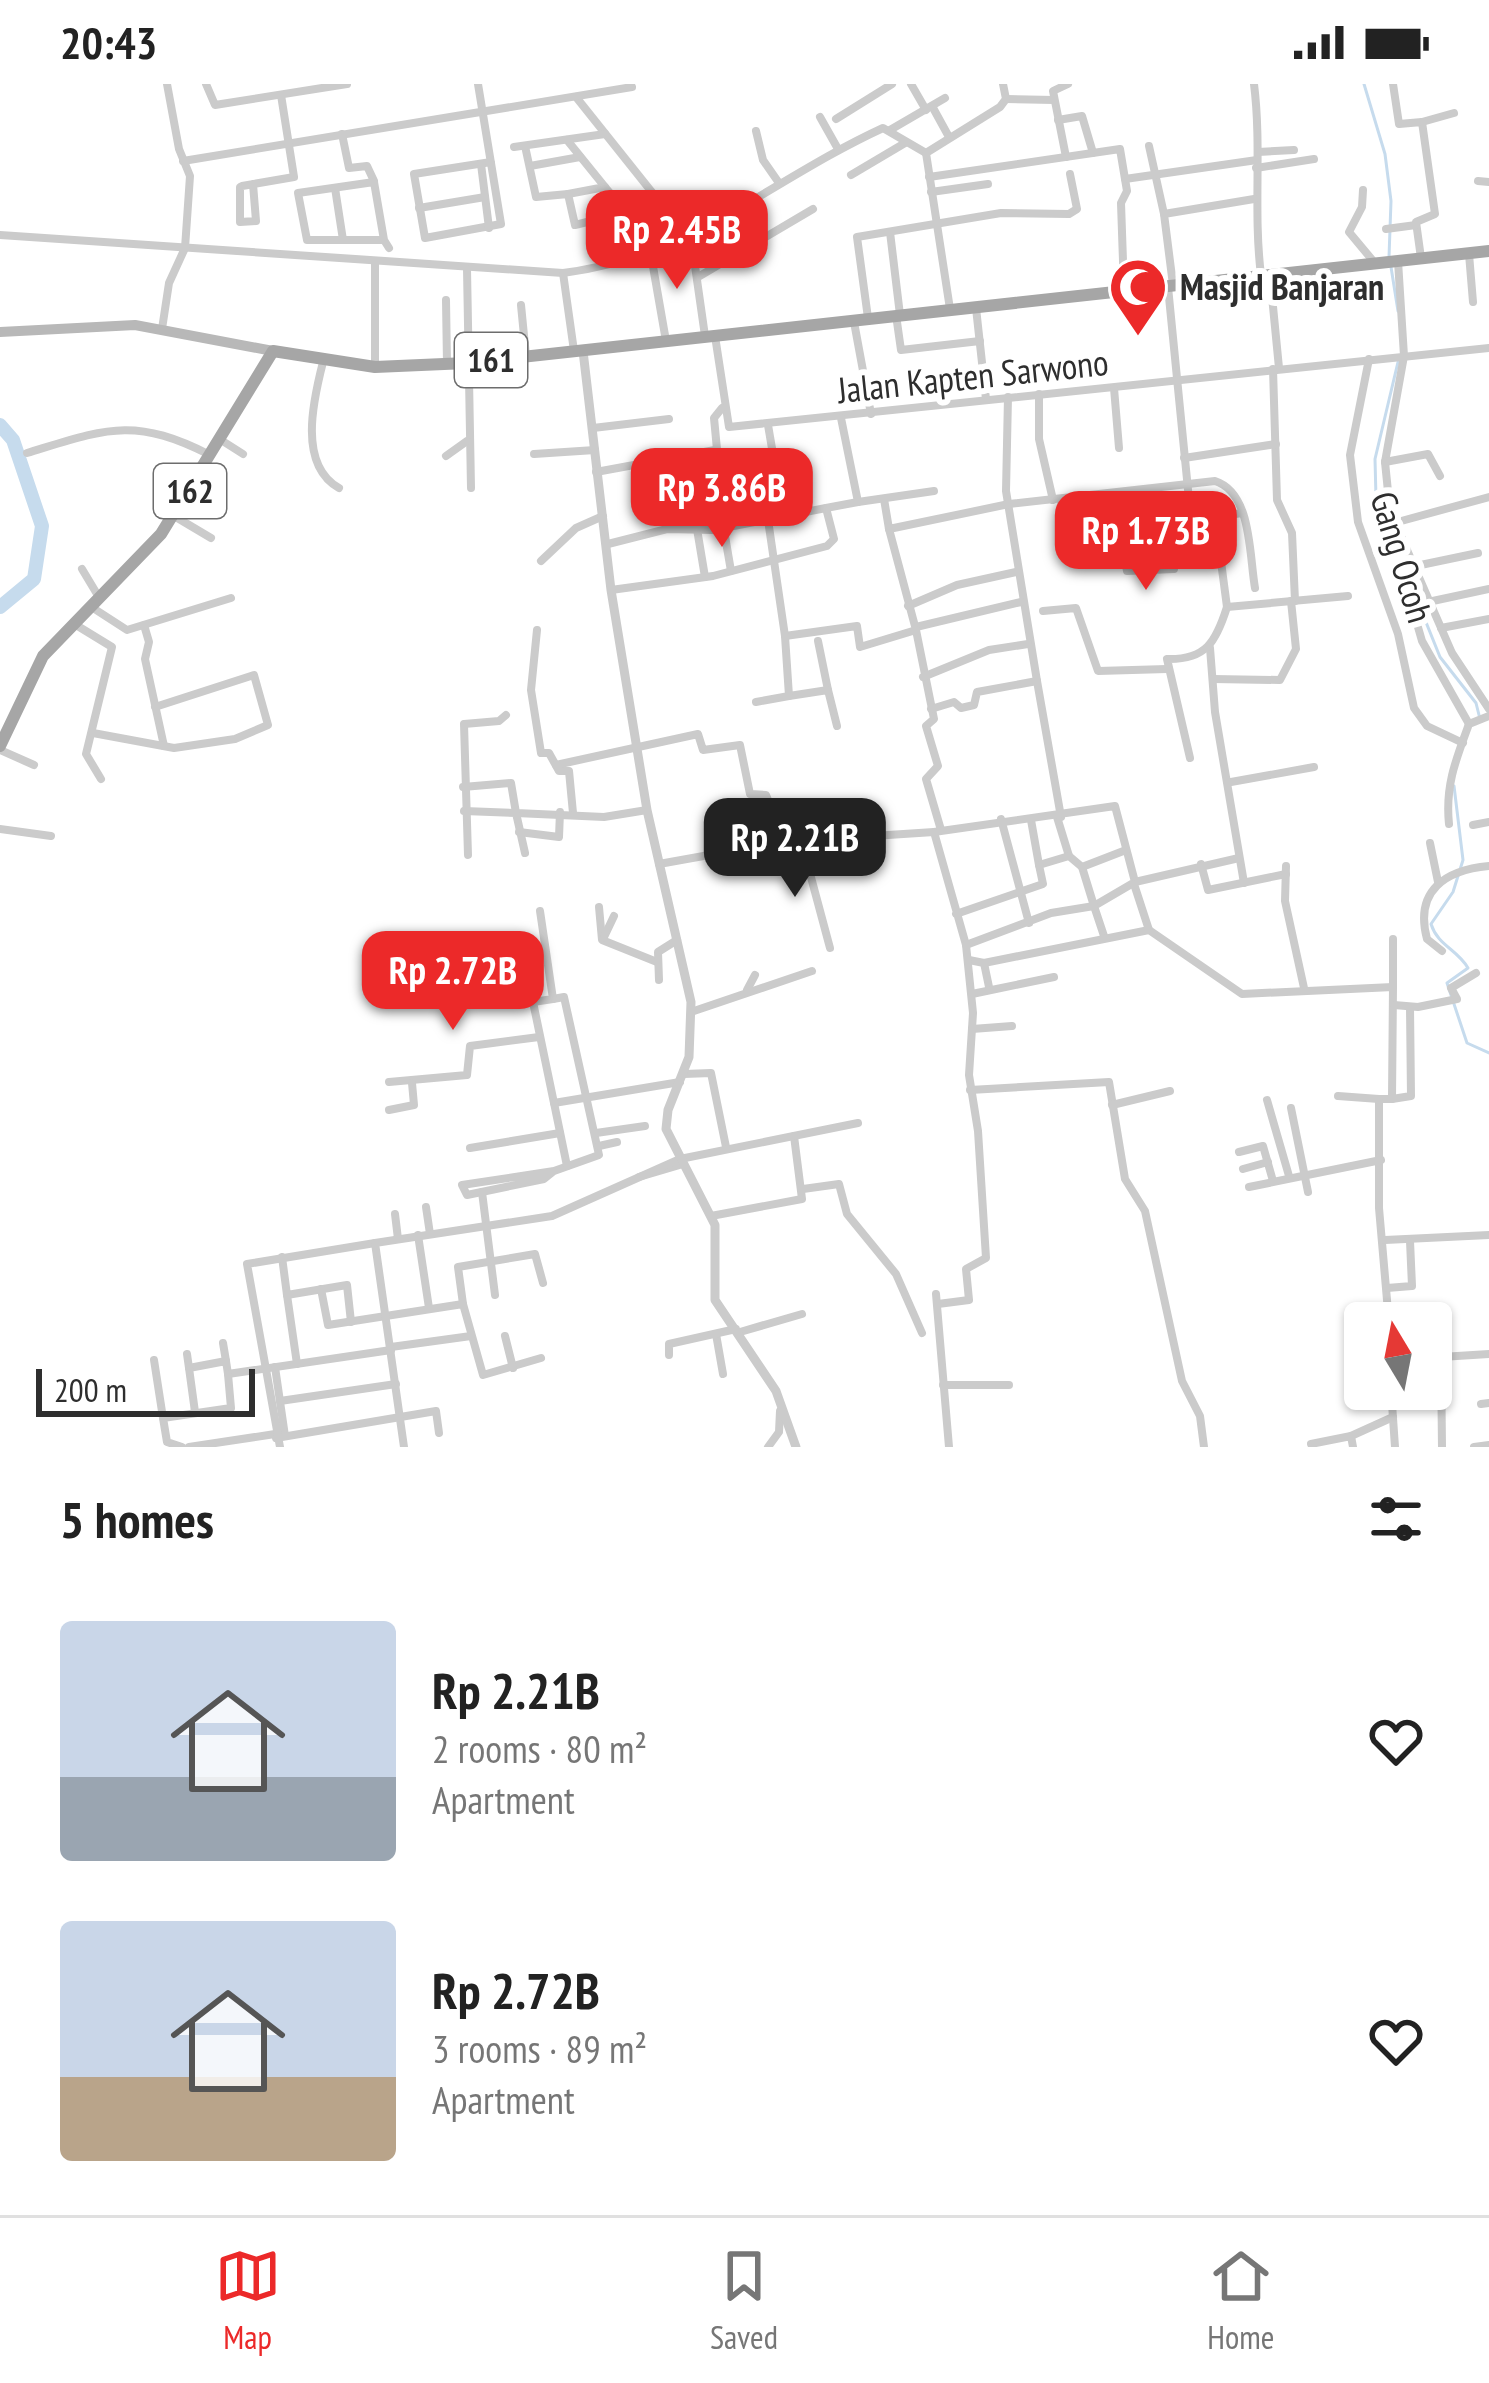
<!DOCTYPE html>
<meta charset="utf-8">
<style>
body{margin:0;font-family:"PT Sans Narrow",sans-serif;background:#f2f2f2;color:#222;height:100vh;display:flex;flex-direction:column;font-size:45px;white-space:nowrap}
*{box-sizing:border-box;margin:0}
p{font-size:39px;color:#767676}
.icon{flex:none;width:66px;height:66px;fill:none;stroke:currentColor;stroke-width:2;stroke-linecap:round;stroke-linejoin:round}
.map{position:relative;height:1363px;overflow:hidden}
.side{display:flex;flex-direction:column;background:#fff;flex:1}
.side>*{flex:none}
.needle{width:78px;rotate:350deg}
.buttons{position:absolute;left:1344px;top:1218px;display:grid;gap:24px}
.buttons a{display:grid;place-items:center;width:108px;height:108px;border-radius:12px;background:#fff;box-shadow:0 3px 9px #0004;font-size:60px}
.scale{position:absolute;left:36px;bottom:30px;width:219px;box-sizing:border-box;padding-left:12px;border:6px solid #2e2e2e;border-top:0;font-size:33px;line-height:42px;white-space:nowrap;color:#2e2e2e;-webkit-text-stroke:9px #fff;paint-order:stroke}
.price{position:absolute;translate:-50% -102px;padding:0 27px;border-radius:24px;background:#ec2929;color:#fff;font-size:39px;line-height:78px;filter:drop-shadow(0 3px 6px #0008)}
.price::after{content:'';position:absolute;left:50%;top:72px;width:36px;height:27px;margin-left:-18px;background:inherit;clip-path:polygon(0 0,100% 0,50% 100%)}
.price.active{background:#222;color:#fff}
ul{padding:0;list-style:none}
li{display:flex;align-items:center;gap:36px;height:300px;padding:0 60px}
li span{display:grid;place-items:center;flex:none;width:336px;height:240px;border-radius:12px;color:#555}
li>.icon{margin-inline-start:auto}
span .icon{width:144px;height:144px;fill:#fffc;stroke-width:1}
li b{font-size:51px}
h2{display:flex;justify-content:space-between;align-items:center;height:144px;padding:0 60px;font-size:51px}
.status{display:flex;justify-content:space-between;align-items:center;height:84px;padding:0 60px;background:#fff;direction:ltr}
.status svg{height:33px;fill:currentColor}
.tab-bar{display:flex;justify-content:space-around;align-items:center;height:168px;border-top:3px solid #e0e0e0;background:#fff;font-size:33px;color:#767676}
.tab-bar a{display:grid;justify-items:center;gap:6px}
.tab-bar .active{color:#ec2929}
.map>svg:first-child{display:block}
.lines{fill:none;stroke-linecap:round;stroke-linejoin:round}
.stream{stroke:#c6dbed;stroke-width:3}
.river{stroke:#c6dbed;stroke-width:14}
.minor{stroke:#cbcbcb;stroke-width:8}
.tertiary{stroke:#cbcbcb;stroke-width:9}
.secondary{stroke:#b8b8b8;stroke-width:10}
.primary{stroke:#a6a6a6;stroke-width:12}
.labels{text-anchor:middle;stroke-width:12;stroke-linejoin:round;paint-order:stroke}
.shield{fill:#fff;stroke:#6d6d6d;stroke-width:3}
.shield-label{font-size:33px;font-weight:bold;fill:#2e2e2e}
.poi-label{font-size:36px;font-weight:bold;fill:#2e2e2e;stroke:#fff;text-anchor:start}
.street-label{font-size:36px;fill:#2e2e2e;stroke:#fff}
</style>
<div class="status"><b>20:43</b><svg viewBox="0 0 49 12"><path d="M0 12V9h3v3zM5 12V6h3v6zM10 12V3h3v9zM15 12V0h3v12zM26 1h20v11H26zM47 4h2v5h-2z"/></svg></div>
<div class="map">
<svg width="1489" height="1363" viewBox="0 0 1489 1363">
<rect width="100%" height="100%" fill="#fff"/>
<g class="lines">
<g class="stream">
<polyline points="1364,0 1385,70 1391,117 1389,173"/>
<polyline points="1391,183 1398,227"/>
<polyline points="1398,278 1375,375 1376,414 1440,573 1476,619 1480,635"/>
<path d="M1454,702L1463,776L1453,808L1431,840C1438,862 1457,865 1468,884L1447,899L1467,959L1489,969"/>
</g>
<polyline class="river" points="0,341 13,356 42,442 34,495 0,523"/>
<g class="minor">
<polyline points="206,0 215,21 347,0"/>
<polyline points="478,0 501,140 425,154 414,90 491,78"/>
<polyline points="911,0 926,26"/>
<path d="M1254,0C1262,64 1253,127 1261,191"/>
<polyline points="1393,0 1399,40 1422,38 1435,130 1416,138 1421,174"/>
<polyline points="1006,15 1054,16"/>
<polyline points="932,22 949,53"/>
<polyline points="820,33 838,65"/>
<polyline points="836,35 892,0"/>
<polyline points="1058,36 1082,32 1093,69"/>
<polyline points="1422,38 1454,29"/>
<polyline points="890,46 945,14"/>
<polyline points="756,47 763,76 779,99"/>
<polyline points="342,50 349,84 367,82 374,97"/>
<polyline points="567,56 605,103 568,110"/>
<polyline points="525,62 536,113 568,110 575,141 656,121 655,112 576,13"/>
<polyline points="1149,62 1164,130"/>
<polyline points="514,63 605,50"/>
<polyline points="1258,68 1294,66"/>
<polyline points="1066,73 1053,7 1068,0"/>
<polyline points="183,77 632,3"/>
<polyline points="481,80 489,144"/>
<polyline points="530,82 580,73"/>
<polyline points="1256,84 1314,75"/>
<polyline points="851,91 905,59"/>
<polyline points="929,93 1120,65 1127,107 1121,119 1124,206"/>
<polyline points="1125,95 1257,76"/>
<polyline points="1478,97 1489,98"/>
<polyline points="253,100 256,137 240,138 240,103 242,102 294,93 281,11"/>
<polyline points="605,103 616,116"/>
<polyline points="335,104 343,156"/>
<polyline points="1363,106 1362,123 1349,148 1374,178"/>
<polyline points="931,108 988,100"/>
<polyline points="419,124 485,113"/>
<polyline points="1386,145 1416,141"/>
<polyline points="890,148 900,231"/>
<path d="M0,151L563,189C691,173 770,96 883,44L926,69"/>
<polyline points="691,154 705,252"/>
<polyline points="384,156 374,98 298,109 307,156 384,156 389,164"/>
<polyline points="1469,170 1473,218"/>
<polyline points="651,171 666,257"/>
<polyline points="1398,177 1404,272 1385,378 1390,427 1452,569 1489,625"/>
<polyline points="467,185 471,404"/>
<polyline points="563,189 574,267"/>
<polyline points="1270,192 1279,284"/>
<polyline points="698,193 813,125"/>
<polyline points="1173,201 1164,130 1254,115"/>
<polyline points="1168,203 1193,456 1218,455 1227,523 1348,512"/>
<polyline points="446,216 447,280"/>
<polyline points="521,221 526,272"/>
<polyline points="976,224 986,315"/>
<polyline points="950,225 926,69 1000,23 1006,15 1003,0"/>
<polyline points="896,231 901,266 980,257"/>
<polyline points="868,234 857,153 1001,129 1069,130 1077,125 1070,90"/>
<polyline points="854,238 871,330"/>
<polyline points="162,245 169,199 185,164 190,92 179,65 167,0"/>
<polyline points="715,252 729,343 1489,264"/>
<polyline points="1369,275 1350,371 1358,438 1398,550 1414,624 1427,642 1463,659"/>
<path d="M323,278C313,317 298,381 339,404"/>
<polyline points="375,282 375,178"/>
<polyline points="1273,285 1277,416 1292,449 1295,517"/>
<polyline points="1114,304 1119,364"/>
<polyline points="1039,310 1039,355 1053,416"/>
<polyline points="1008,313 1006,407 1037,597"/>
<polyline points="841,334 858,418 934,407"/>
<polyline points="768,341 781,417"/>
<polyline points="593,344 669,335"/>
<polyline points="221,356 243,370"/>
<path d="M27,369C106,345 133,332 210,371"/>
<polyline points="534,370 595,366"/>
<polyline points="446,372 467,357"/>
<polyline points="1184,374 1276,360"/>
<polyline points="1385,378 1428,370 1440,392"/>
<polyline points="596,388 715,366"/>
<polyline points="761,388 785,552 857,542 860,563 916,546 889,445"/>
<polyline points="1128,407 1134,453 1121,456 1127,487 1174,485 1175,459 1193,456"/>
<path d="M884,415L889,445L1009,420L1215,397C1252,409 1249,470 1255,504"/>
<polyline points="1061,415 1065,462 1121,456"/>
<polyline points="174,432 211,454"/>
<polyline points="1394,439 1489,413"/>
<polyline points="697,445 705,493"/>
<polyline points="713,446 710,418 720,397 714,334 722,324"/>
<polyline points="725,452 731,487"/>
<polyline points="1216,453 1229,431 1242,429"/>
<polyline points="608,460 667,445 713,446 826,424"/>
<polyline points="541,477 576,444 603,432"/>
<polyline points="1411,483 1478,469"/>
<polyline points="82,485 100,515"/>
<polyline points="1405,498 1422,557 1469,640"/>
<polyline points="611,506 713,492 827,462 834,455 826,424 858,418"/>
<polyline points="1428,518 1489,505"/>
<polyline points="908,522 957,501 1016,488"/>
<polyline points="93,524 127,546 231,514"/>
<polyline points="1043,527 1076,524 1098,587 1167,585"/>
<polyline points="76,541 112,563 86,670 101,695"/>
<polyline points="144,541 149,558 145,575 164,662"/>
<polyline points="916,543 1021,518"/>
<polyline points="1441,544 1489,535"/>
<polyline points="537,546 531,606 541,669 549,669 559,687 569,687 573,729"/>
<polyline points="916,546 934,635 926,642 938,682 926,695 941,746"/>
<polyline points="818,557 828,606"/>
<polyline points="1210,564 1215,628 1244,799"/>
<polyline points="923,593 989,566 1028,560"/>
<polyline points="1213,595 1280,596 1296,565 1291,517"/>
<polyline points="789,612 828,606 837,642"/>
<polyline points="756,618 789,612 785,552"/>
<polyline points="931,625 954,618 961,624 974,621 977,608 1037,597 1061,733"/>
<polyline points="93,649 174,664 235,655 268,641 254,591 155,623"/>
<polyline points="0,666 34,681"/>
<path d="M1190,674L1167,575C1206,576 1216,558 1227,523"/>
<polyline points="556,681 698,650 703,666 740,661 750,710 766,711 772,726 840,722 845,752"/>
<polyline points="1231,698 1314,683"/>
<polyline points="463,703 511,699 516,729 604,733 647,726"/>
<polyline points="772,726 781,758"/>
<polyline points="464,727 516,729 525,769"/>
<polyline points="1057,733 1069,772"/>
<polyline points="1001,735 1029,839"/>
<polyline points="1031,736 1039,781"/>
<path d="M1449,740C1445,702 1456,675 1469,640L1489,632"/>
<polyline points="1473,741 1489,738"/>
<polyline points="0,745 51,752"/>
<polyline points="519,748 559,753 560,728"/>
<polyline points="934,748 1115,722 1135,798 1094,822 1104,852"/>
<polyline points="801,756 830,864"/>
<polyline points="1430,759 1438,798"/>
<polyline points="468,771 464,640 499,637 506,631"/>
<polyline points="659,780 781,758 934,748 966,861 1051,829 1094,822 1082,783 1069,772 1039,781 1043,800 956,830"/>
<polyline points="1201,780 1208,806 1286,790"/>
<polyline points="1286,782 1285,817 1304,904"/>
<polyline points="1082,783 1126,766"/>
<polyline points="1135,798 1239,774"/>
<polyline points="1134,800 1149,846"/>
<polyline points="599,823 602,856 657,878"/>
<polyline points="604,853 614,832"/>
<path d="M1442,867L1427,855C1414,806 1446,786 1489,782"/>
<polyline points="969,876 984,879 989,903"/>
<polyline points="984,879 1149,846 1242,910 1393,903 1392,1015 1379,1015 1379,1124 1389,1239"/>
<polyline points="659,896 658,868 677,856"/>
<polyline points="1393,903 1393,855"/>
<polyline points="747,906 755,891"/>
<polyline points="972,910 1054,893"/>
<polyline points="553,915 564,913 599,1071 554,1087 462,1101 467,1111 544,1095 554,1087"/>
<polyline points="533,918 553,915 540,827"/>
<polyline points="505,921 533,918 554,1019 680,998"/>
<polyline points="1394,921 1418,923 1457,915 1451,904 1476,889"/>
<polyline points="691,928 812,887"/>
<polyline points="972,945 1012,942"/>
<polyline points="684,990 711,989 726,1063"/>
<polyline points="389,998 467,991 470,962 539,953"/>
<polyline points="970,1006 1109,998 1125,1095 1145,1127 1182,1297 1200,1332 1204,1363"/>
<polyline points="1338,1012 1379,1015"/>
<polyline points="1392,1015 1411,1012 1410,923"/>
<polyline points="1267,1016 1289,1092"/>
<polyline points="554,1019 567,1082"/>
<polyline points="1112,1021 1170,1007"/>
<polyline points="1291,1024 1308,1108"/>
<polyline points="389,1026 414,1021 412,999"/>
<polyline points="596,1049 645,1042"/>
<polyline points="599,1062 617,1058"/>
<polyline points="470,1064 560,1049"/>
<polyline points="1239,1068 1263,1062 1273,1097"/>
<polyline points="1243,1085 1268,1078"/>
<polyline points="639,1093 683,1080"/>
<polyline points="1249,1103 1381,1076"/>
<polyline points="803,1105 839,1100 847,1130 896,1190 922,1249"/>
<polyline points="482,1108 495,1211"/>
<polyline points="426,1123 430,1150"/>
<polyline points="395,1130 398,1155"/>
<polyline points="711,1132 802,1115 794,1052"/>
<polyline points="418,1151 429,1224"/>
<polyline points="1385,1156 1489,1151"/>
<polyline points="282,1173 287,1211 347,1201 351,1238"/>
<polyline points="1387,1204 1412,1202 1410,1157"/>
<polyline points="321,1205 328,1241 463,1220 483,1291 541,1274"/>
<polyline points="936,1210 949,1363"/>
<polyline points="287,1211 297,1280"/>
<polyline points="463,1220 458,1183 535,1170 543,1199"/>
<polyline points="938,1220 969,1216 966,1185 986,1174 978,1047 969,991 973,929 966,861"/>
<polyline points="740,1248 802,1230"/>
<polyline points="716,1250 723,1290"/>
<polyline points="505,1252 513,1284"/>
<polyline points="223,1259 226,1277"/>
<polyline points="391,1263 471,1252"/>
<polyline points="187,1270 189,1284 226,1277 228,1290 391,1266"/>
<polyline points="669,1271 669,1260 736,1245"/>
<polyline points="154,1276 163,1334"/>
<polyline points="275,1283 285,1352"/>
<polyline points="189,1284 195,1328"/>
<polyline points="943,1301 1009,1301"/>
<polyline points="1391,1305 1395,1363"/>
<polyline points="280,1317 396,1300"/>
<polyline points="1481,1320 1489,1319"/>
<polyline points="1351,1352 1393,1333"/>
<polyline points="276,1354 436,1327 439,1349"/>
<polyline points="1311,1360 1351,1352 1353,1363"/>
<polyline points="182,1363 167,1358 163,1334 231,1324 228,1290"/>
<polyline points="189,1363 275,1350"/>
<polyline points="280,1363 247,1180 375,1159"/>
<polyline points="404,1363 375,1159 552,1132 680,1075 858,1039"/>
<polyline points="768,1363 779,1348 780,1327"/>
<polyline points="1442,1363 1441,1273 1489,1270"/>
<polyline points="1474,1363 1489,1361"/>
</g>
<polyline class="tertiary" points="583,267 611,506 647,726 691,918 689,973 668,1026 666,1045 715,1141 715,1216 776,1307 796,1363"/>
<polyline class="secondary" points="0,248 135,241 273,267"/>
<polyline class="primary" points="0,662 43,572 161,450 273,267 375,283 467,279 1489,167"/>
</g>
<defs>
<g id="mosque-pin" transform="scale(3)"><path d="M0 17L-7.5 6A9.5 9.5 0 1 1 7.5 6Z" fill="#ec2929" stroke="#fff"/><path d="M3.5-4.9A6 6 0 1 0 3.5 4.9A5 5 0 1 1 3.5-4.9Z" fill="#fff"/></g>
</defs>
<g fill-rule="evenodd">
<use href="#mosque-pin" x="1138" y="203"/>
</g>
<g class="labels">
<g class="shield">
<rect x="455" y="249" width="72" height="54" rx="9"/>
<rect x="154" y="380" width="72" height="54" rx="9"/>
</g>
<g class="shield-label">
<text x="491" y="288">161</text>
<text x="190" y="419">162</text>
</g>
<g class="poi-label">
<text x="1180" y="216">Masjid Banjaran</text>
</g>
<g class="street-label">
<text transform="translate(973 292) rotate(-6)" y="13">Jalan Kapten Sarwono</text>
<text transform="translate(1402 473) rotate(73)" y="13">Gang Ocoh</text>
</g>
</g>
</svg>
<div class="buttons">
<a><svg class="needle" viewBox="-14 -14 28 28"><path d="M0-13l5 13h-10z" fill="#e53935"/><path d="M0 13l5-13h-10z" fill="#767676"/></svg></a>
</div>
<div class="scale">200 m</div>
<b class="price" style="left:677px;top:208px">Rp 2.45B</b>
<b class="price" style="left:722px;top:466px">Rp 3.86B</b>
<b class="price" style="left:1146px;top:509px">Rp 1.73B</b>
<b class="price active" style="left:795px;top:816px">Rp 2.21B</b>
<b class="price" style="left:453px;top:949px">Rp 2.72B</b>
</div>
<section class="side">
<h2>5 homes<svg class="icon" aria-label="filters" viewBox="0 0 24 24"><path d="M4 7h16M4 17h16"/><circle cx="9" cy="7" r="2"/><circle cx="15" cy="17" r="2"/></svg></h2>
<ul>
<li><span style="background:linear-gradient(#c9d6e8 65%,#9aa5b1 0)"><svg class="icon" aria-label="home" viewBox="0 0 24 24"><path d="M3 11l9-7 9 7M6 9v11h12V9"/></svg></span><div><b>Rp 2.21B</b><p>2 rooms · 80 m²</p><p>Apartment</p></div><svg class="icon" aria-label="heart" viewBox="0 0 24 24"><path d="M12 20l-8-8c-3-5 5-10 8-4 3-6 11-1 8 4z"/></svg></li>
<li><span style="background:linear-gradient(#c9d6e8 65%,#b9a48a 0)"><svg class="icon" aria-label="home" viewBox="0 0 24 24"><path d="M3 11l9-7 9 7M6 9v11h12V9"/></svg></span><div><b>Rp 2.72B</b><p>3 rooms · 89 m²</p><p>Apartment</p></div><svg class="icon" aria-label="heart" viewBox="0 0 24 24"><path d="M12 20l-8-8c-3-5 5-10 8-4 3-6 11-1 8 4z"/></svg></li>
</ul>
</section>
<nav class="tab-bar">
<a class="active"><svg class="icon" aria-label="map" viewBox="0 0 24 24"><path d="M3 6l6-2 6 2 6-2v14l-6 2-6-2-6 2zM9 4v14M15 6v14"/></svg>Map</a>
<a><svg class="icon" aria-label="saved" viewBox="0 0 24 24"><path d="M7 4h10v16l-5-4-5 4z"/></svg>Saved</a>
<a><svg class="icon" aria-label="home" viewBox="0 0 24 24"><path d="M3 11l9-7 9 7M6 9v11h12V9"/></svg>Home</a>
</nav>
